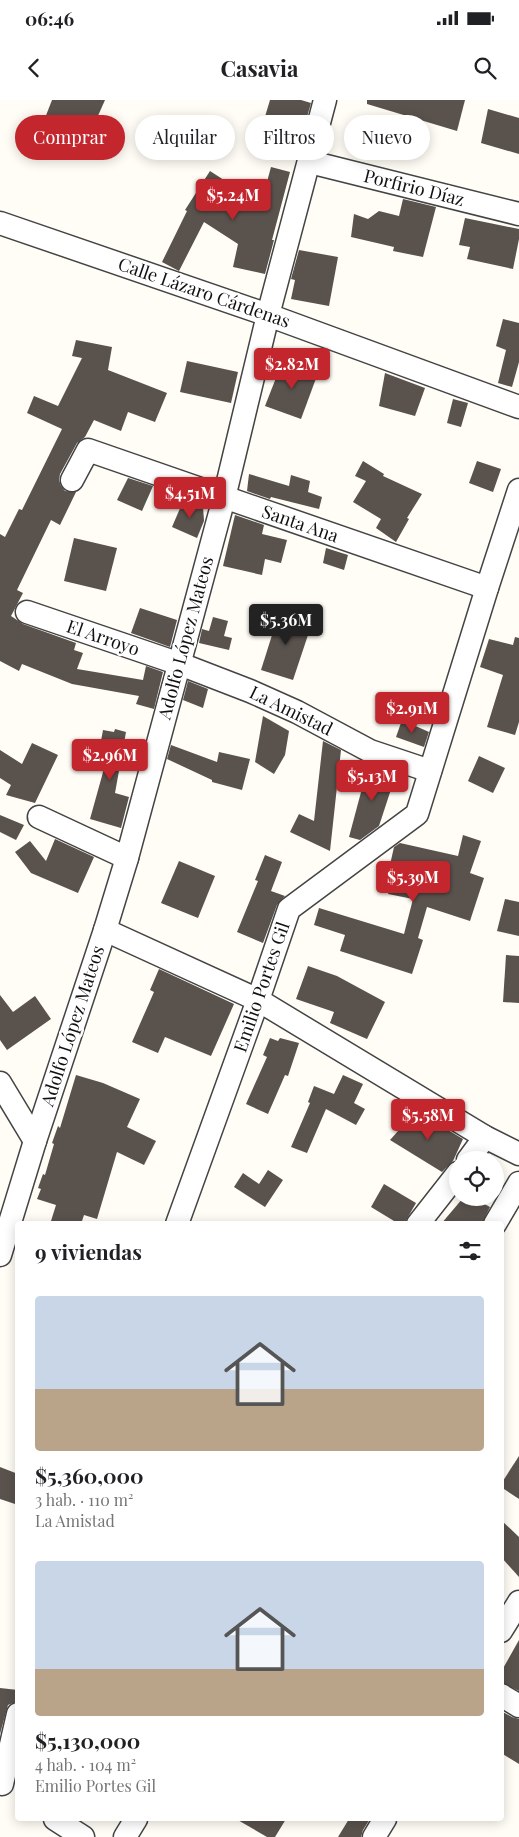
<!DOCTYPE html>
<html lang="es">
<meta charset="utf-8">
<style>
body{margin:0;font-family:"Playfair Display",serif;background:#f2f2f2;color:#202124;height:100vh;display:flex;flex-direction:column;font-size:19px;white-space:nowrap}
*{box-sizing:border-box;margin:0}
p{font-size:16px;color:#757577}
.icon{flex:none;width:28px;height:28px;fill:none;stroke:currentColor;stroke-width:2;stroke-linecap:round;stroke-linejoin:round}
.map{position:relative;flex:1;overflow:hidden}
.drawer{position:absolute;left:15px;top:1121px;width:489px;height:600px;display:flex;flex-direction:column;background:#fff;border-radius:5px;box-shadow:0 2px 12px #0003}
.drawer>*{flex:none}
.banner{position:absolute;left:15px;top:15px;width:490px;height:45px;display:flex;gap:10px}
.buttons{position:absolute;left:449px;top:1051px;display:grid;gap:10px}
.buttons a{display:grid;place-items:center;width:55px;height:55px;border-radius:50%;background:#fff;box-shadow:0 2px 12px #0003;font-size:25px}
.price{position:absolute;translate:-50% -42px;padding:0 11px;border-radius:5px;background:#c4262e;color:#fff;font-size:16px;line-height:32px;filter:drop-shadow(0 1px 2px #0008)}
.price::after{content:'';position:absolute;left:50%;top:30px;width:15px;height:11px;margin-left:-8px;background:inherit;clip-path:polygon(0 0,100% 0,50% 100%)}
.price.selected{background:#222;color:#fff}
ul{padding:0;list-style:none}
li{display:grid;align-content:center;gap:10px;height:265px;padding:0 20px}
li span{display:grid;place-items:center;height:155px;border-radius:5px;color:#555}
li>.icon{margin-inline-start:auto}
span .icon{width:90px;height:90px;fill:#fffc;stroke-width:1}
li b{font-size:21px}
h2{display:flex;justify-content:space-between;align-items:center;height:60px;padding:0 20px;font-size:21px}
.tag{padding:0 18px;border-radius:22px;background:#fff;box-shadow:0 2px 12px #0003;font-size:18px;line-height:45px}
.tag.selected{background:#c4262e;color:#fff}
.status{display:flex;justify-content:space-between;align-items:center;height:35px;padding:0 25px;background:#fff;direction:ltr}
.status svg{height:14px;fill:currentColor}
header{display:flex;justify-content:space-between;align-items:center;height:65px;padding:0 20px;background:#fff;font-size:22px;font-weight:700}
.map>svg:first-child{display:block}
.building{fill:#5a524d}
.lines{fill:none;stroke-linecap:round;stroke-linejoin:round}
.minor-casing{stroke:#444;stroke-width:25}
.minor{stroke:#fff;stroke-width:22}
.labels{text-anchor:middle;stroke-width:5;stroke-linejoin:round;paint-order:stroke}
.street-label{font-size:18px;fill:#111;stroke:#fff}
</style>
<div class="status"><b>06:46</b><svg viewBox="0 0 49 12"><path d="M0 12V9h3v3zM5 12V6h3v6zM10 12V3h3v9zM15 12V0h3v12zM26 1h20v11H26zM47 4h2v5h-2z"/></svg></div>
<header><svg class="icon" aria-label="back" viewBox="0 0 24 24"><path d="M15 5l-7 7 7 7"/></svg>Casavia<svg class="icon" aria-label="search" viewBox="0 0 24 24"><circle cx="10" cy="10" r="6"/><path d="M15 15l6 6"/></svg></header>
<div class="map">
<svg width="519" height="1737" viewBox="0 0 519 1737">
<rect width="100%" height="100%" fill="#fffdf5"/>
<g class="building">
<polygon points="52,0 105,0 89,36 45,18"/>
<polygon points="270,0 301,0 311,3 303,31 264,20"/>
<polygon points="367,0 465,0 457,31 367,4"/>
<polygon points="488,9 519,18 519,54 481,43"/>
<polygon points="271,67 290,72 272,140 274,140 265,174 233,167 238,144 204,122 179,171 162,162 187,111 185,110 210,71 261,104"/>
<polygon points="403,99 436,107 423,157 393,151 394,147 351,137 354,114 368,119 379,111 399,116"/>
<polygon points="465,118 519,129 519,139 513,169 467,159 470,147 459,145"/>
<polygon points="299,150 338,157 329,206 291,199 295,180 291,179"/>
<polygon points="503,219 519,223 519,262 512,287 498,283 506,250 496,246"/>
<polygon points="76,240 112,247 108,270 167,293 155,322 128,312 121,331 94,320 85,337 77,343 60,374 59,380 61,386 65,391 76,392 60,425 51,420 17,490 23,493 11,516 23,524 76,543 74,550 83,553 77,569 143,580 146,566 163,572 154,609 136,604 139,596 72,584 22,564 19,571 0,561 0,434 5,437 19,409 22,410 62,329 27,313 34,296 58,306 82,258 72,256"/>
<polygon points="283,260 318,273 301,319 265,306"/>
<polygon points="187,261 238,272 231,303 180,292"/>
<polygon points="385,273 425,288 415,316 379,306"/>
<polygon points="453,299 468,303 461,327 447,323"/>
<polygon points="363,361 384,374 383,376 422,394 407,418 409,419 396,442 376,428 381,419 353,402 366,381 355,376"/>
<polygon points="477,361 501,369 493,392 469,383"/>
<polygon points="249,374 289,386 291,375 310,381 308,392 322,397 319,409 271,397 270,399 247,391"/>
<polygon points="128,378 153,386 142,411 117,400"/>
<polygon points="184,399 203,406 204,421 197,438 172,427"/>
<polygon points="235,415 264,425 262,434 287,440 281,463 265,459 262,475 223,466"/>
<polygon points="74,438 117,448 106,491 64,481"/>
<polygon points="326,448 348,455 344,470 323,463"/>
<polygon points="140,508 177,520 170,547 131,533"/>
<polygon points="279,513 312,523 293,580 261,570"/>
<polygon points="213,517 228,521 224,536 232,538 229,550 199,543 202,529 209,531"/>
<polygon points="515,537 519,538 519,622 515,635 487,627 503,575 480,567 489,539 513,545"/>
<polygon points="188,581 208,589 203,608 183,600"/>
<polygon points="263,616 289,631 285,655 274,674 255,662"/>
<polygon points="402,620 429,632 424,647 396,637"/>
<polygon points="115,629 126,632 115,693 129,697 121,728 90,719 105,665 97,663 103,630 114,632"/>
<polygon points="323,641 341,650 330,751 290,732 299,714 314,721"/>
<polygon points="32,643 58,655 35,703 6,695 11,685 0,678 0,650 22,664"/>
<polygon points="171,645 217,662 219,652 250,659 242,690 212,682 212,680 167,659"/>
<polygon points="479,656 505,668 493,693 468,681"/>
<polygon points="368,666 396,674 379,726 360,740 349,737"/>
<polygon points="0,715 24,725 16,740 0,732"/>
<polygon points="463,735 481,741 470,773 484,778 470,821 427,807 418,838 423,840 412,874 340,851 345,835 314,825 319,808 404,834 413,799 388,794 393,781 387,778 394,747 400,743 458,756"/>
<polygon points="55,739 94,757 78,793 31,773 15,752 30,741 46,761"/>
<polygon points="265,755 282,762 271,791 285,796 277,805 263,843 237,832 258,781 255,780"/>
<polygon points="179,761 215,776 198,818 161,803"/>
<polygon points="505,799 519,802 519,836 497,831"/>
<polygon points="506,855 519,856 519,903 503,902"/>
<polygon points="308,866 337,876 385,902 367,939 330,923 334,912 296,899"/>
<polygon points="159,869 234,904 211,956 165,937 158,953 132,942 154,892 150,890"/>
<polygon points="0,895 13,912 35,896 51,919 7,950 0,940"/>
<polygon points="270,938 278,941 280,938 299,943 288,976 285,975 268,1014 246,1004 267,957 263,955"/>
<polygon points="76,975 103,983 140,999 127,1027 156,1041 144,1065 117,1052 97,1119 84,1115 81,1124 59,1124 51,1121 56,1105 37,1099 41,1089 38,1088 43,1074 45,1075 54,1044 52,1043 58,1026 60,1028"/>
<polygon points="343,975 363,984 354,1003 365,1009 356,1025 326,1009 307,1053 291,1047 310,1003 308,1002 314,986 334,994"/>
<polygon points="416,1011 463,1039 453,1061 442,1072 390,1040"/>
<polygon points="268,1070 283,1080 265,1107 234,1087 243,1073 259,1084"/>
<polygon points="384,1084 416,1103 404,1124 399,1124 371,1107"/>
<polygon points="463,1098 473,1098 490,1107 482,1124 441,1124"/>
<polygon points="519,1356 519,1399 501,1387 501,1384"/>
<polygon points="0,1367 18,1374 18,1405 0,1399"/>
<polygon points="501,1420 519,1437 519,1477 501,1457"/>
<polygon points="519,1540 519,1591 501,1582 501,1572"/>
<polygon points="0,1588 18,1590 18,1601 8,1605 0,1634"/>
<polygon points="501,1611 512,1617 519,1619 519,1664 501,1653"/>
<polygon points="236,1719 286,1719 275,1737 267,1737"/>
<polygon points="349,1719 370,1719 363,1730 361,1737 338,1737"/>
</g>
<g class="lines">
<g class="minor-casing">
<g id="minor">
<polyline points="310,62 519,114"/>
<polyline points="0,123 268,215 519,307"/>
<polyline points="72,380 88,350 487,488"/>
<polyline points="27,512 180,564 250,591 297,612 370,651 430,671"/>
<polyline points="39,717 127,758"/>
<polyline points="105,830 258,900 485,1037 519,1054"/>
<polyline points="0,983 35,1041"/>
<polyline points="468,1060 485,1037"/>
<polyline points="177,1124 258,900 289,809 417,714 487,488 519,390"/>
<polyline points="418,1124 458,1073"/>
<polyline points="495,1124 519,1083"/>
<polyline points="0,1155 35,1041 105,830 127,758 224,398 268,215 325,0"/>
<polyline points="501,1531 519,1502"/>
<polyline points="501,1595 519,1606"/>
<polyline points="2,1684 18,1614"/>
<polyline points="55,1719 83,1737"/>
<polyline points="125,1737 136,1719"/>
<polyline points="374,1737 385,1719"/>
</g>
</g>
<use href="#minor" class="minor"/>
</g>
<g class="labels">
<g class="street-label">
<text transform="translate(414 88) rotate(14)" y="6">Porfirio Díaz</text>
<text transform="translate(204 193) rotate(19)" y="6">Calle Lázaro Cárdenas</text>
<text transform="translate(300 424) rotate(19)" y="6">Santa Ana</text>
<text transform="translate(103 538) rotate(19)" y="6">El Arroyo</text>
<text transform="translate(186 538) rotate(-75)" y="6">Adolfo López Mateos</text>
<text transform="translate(291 611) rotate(26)" y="6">La Amistad</text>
<text transform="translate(262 887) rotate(-71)" y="6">Emilio Portes Gil</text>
<text transform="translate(73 926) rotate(-72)" y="6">Adolfo López Mateos</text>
</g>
</g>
</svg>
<div class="buttons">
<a><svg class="icon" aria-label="locate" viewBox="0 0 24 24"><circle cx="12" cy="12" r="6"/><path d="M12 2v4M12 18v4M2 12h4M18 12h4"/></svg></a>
</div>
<b class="price" style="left:233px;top:121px">$5.24M</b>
<b class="price" style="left:292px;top:290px">$2.82M</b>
<b class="price" style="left:190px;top:419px">$4.51M</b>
<b class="price selected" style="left:286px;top:546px">$5.36M</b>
<b class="price" style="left:412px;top:634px">$2.91M</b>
<b class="price" style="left:110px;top:681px">$2.96M</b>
<b class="price" style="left:372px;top:702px">$5.13M</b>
<b class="price" style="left:413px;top:803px">$5.39M</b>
<b class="price" style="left:428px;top:1041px">$5.58M</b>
<div class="banner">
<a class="tag selected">Comprar</a>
<a class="tag">Alquilar</a>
<a class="tag">Filtros</a>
<a class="tag">Nuevo</a>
</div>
<section class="drawer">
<h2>9 viviendas<svg class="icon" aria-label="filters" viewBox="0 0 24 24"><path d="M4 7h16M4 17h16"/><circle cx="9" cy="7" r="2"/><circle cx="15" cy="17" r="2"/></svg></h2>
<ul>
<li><span style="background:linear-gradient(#c9d6e8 60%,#b9a48a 0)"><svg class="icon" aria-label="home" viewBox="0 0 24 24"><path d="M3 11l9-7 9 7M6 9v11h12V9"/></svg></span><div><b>$5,360,000</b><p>3 hab. · 110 m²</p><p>La Amistad</p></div></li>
<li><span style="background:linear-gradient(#c9d6e8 70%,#b9a48a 0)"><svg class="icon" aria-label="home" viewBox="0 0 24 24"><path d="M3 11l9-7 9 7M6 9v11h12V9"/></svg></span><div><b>$5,130,000</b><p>4 hab. · 104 m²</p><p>Emilio Portes Gil</p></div></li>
</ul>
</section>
</div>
